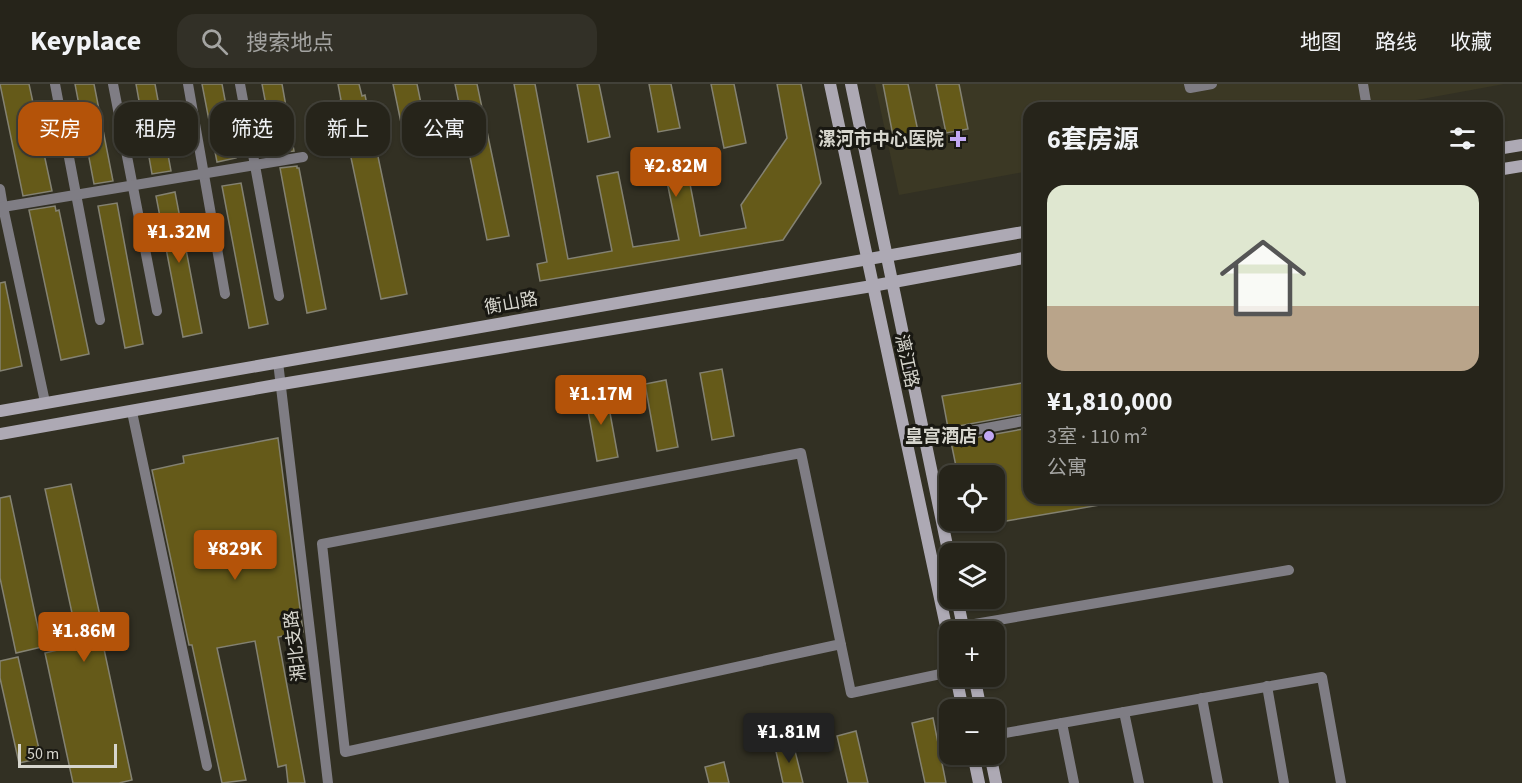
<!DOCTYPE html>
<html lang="zh">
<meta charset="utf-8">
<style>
body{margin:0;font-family:"Source Sans 3","Noto Sans SC",sans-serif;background:#323027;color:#f1f3f6;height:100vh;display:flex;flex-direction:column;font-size:22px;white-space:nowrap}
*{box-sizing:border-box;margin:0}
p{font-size:20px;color:#a4a4a2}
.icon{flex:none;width:33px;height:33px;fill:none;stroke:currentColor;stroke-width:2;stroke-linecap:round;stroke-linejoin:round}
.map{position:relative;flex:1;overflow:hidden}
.details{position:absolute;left:1023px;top:18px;width:480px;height:402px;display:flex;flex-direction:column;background:#26241a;border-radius:18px;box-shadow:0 2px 4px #0004,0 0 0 2px #424139}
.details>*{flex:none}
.hud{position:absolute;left:18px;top:18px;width:570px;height:54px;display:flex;gap:12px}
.buttons{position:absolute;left:939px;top:381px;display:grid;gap:12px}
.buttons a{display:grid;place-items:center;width:66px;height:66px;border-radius:12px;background:#26241a;box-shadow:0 2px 4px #0004,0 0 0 2px #424139;font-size:30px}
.scale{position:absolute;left:18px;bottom:15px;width:99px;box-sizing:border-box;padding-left:6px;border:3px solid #d6d5cd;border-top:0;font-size:16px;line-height:21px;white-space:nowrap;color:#d6d5cd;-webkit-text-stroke:4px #191812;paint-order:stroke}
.price{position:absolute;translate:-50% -51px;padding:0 14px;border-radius:6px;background:#b45309;color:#fff;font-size:20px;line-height:39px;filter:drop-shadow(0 2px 3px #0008)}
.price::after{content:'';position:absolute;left:50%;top:36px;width:18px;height:14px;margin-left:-9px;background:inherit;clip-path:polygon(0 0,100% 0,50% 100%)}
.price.active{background:#222;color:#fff}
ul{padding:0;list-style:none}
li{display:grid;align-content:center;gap:12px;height:318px;padding:0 24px}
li+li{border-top:2px solid #424139}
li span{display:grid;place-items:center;height:186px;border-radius:18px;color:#555}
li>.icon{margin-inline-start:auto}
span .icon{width:108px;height:108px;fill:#fffc;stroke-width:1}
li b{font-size:26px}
h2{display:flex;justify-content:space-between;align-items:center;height:72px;padding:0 24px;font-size:26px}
.chip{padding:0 21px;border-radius:18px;background:#26241a;box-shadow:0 2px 4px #0004,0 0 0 2px #424139;font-size:21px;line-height:54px}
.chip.active{background:#b45309;color:#fff}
header{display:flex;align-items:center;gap:36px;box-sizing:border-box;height:84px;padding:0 30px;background:#26241a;border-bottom:2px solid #424139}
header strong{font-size:28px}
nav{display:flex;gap:33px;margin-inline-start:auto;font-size:21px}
.search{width:420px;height:54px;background:#323027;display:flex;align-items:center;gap:15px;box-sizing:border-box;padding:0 21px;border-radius:18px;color:#a4a4a2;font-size:22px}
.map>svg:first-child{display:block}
.built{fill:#3b3824}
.building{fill:#655a19;stroke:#848272;stroke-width:1.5}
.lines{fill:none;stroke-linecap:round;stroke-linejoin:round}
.street{stroke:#7f7d84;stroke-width:10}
.secondary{stroke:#ada9b4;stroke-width:12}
.poi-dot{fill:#c1a8f3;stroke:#191812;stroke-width:2}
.labels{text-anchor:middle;stroke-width:6;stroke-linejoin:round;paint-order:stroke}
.poi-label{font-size:18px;font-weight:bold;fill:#d6d5cd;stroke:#191812;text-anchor:end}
.street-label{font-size:18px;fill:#d6d5cd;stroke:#191812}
</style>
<header>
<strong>Keyplace</strong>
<div class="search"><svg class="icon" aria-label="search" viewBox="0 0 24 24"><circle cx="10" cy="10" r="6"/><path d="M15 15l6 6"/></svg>搜索地点</div>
<nav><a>地图</a><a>路线</a><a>收藏</a></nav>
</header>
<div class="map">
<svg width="1522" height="699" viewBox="0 0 1522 699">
<rect width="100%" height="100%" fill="#323023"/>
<polygon class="built" points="875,0 1504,0 1373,24 1029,24 1029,87 899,111"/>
<g class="building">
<polygon points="0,0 29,0 52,107 23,112"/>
<polygon points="75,0 94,0 113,97 94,100"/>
<polygon points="136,0 155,0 171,87 152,90"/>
<polygon points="202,0 222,0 236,74 217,78"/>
<polygon points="262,0 282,0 294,67 275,69"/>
<polygon points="338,0 359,0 362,12 365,11 407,210 381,215 339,17 341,16"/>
<polygon points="393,0 417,0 428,53 405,58"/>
<polygon points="455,0 477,0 509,152 487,156"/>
<polygon points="514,0 535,0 568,175 612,167 597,92 618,88 633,163 679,156 663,78 685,74 700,152 746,144 741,121 787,54 777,0 801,0 821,99 783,156 540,197 537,180 547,178"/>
<polygon points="577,0 599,0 610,53 588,58"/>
<polygon points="649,0 671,0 680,44 658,48"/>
<polygon points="711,0 734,0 746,59 724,64"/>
<polygon points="883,0 908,0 919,52 894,57"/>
<polygon points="936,0 959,0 968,45 946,49"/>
<polygon points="297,82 297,84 299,84 326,225 307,229 280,84"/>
<polygon points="241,99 268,240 249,244 222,102"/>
<polygon points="175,108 202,249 183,253 156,112"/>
<polygon points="117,119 143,260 125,264 98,122"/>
<polygon points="55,122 56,127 59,126 89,270 61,276 29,126"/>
<polygon points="5,198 22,282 0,287 0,199"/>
<polygon points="722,285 734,352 712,356 700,289"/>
<polygon points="666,296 678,363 657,367 645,300"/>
<polygon points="1029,298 1029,329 948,344 942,312"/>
<polygon points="606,307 618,373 597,377 585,310"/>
<polygon points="1029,344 1029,414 1105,414 1106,420 994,439 994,392 958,392 951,358"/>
<polygon points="278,354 303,548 278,553 305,699 288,699 286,681 278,683 255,557 217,564 246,696 222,699 192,561 189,561 152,386 184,379 183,372"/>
<polygon points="71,400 104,550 101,551 132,696 119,699 73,699 45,569 79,561 45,405"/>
<polygon points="10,412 42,563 16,569 0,494 0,414"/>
<polygon points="18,573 41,674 19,679 0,594 0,577"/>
<polygon points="933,634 946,699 925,699 912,639"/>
<polygon points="856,647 868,699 848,699 837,652"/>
<polygon points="793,659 803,699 783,699 775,663"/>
<polygon points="724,678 729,699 709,699 705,683"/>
</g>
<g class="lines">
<g class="street">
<polyline points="55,0 100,236"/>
<polyline points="113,0 157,227"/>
<polyline points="188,0 225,210"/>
<polyline points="240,0 279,212"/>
<polyline points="1189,0 1190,4 1212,0"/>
<polyline points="1363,0 1367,24"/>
<polyline points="0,105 3,123"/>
<polyline points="278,278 328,699"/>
<polyline points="45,318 3,123 303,73"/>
<polyline points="132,328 207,682"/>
<polyline points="906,359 1029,336"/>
<polyline points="963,542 1289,486"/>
<polyline points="841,560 345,668 322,460 801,369 851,609 950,588"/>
<polyline points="1267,602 1284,699"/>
<polyline points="1202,614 1218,699"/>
<polyline points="1124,628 1139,699"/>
<polyline points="1062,639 1074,699"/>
<polyline points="994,651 1322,593 1341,699"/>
</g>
<g class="secondary">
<polyline points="830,0 950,561"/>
<polyline points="851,0 950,476"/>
<polyline points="1497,65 1522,61"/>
<polyline points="1497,86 1522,82"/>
<polyline points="0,327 1029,147"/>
<polyline points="0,350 282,300 872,202 1029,173"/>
<polyline points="957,514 964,548"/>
<polyline points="956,592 963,626"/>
<polyline points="974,592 981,626"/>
<polyline points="973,670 979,699"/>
<polyline points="990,670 996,699"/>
</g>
</g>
<g class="poi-dot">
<path d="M955 46h6v6h6v6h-6v6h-6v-6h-6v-6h6z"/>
<circle cx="989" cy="352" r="6"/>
</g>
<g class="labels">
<g class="poi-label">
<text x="944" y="61">漯河市中心医院</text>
<text x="977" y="358">皇宫酒店</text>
</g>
<g class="street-label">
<text transform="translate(511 219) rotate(-10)" y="6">衡山路</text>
<text transform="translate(907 277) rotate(78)" y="6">漓江路</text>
<text transform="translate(295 562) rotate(-97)" y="6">湘北支路</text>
</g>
</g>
</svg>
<div class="buttons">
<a><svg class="icon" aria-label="locate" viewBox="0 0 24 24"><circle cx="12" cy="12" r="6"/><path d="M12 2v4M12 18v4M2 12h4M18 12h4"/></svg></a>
<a><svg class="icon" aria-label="layers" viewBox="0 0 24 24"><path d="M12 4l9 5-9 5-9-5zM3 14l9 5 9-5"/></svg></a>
<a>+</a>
<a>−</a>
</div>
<div class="scale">50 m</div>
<b class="price" style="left:676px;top:114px">¥2.82M</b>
<b class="price" style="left:179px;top:180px">¥1.32M</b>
<b class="price" style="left:601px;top:342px">¥1.17M</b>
<b class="price" style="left:235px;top:497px">¥829K</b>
<b class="price" style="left:84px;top:579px">¥1.86M</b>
<b class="price active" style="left:789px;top:680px">¥1.81M</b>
<div class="hud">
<a class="chip active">买房</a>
<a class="chip">租房</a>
<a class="chip">筛选</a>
<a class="chip">新上</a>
<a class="chip">公寓</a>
</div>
<section class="details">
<h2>6套房源<svg class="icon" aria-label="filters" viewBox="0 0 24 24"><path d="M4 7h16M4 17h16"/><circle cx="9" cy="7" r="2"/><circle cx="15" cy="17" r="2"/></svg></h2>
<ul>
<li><span style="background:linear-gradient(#dfe7d0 65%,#b9a48a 0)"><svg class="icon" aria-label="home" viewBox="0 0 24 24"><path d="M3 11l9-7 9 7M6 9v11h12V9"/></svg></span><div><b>¥1,810,000</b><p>3室 · 110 m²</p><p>公寓</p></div></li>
</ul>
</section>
</div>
